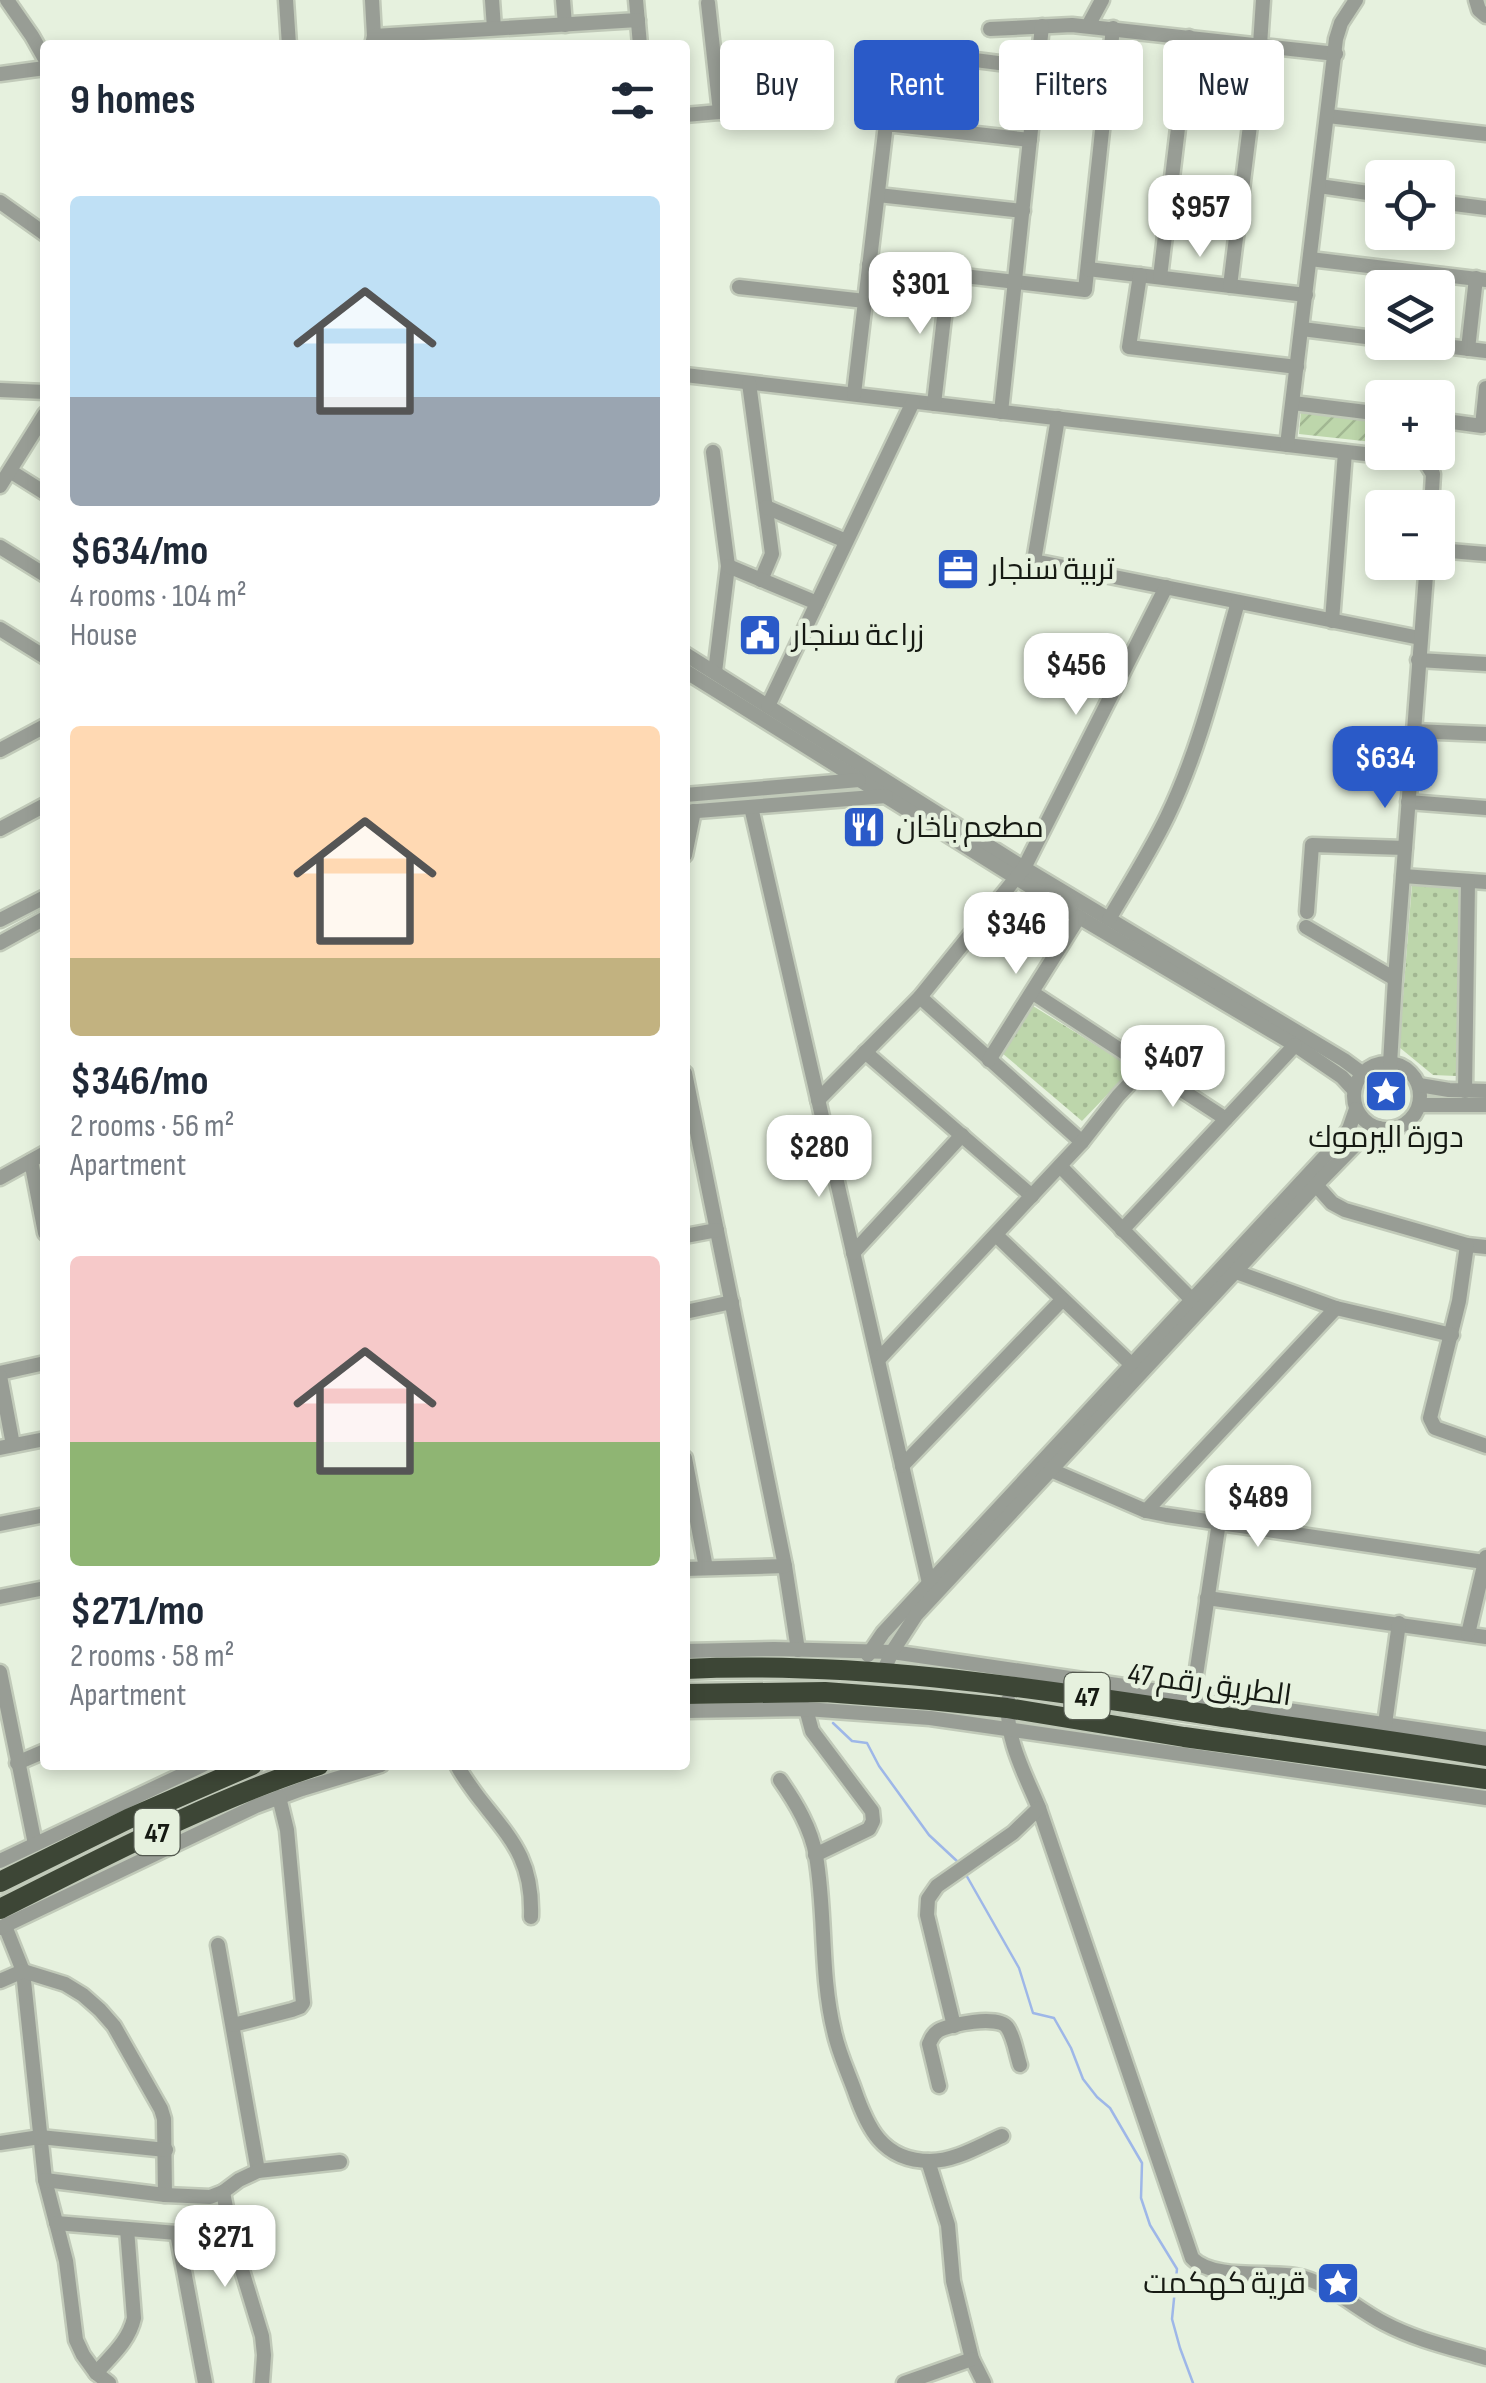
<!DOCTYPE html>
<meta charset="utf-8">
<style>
body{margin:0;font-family:"Sofia Sans Condensed",Cairo,sans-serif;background:#f6f6f7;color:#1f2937;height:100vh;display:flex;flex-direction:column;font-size:38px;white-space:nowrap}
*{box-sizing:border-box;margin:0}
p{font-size:32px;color:#747a83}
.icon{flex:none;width:55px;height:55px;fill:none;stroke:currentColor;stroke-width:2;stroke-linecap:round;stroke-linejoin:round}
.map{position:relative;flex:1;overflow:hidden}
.details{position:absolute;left:40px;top:40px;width:650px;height:1730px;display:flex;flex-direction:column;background:#fff;border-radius:10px;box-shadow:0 5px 15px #0003}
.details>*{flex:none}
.hud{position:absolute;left:720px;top:40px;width:615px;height:90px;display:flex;gap:20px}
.controls{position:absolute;left:1365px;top:160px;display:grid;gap:20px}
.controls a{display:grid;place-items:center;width:90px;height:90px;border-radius:10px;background:#fff;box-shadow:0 5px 15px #0003;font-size:50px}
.price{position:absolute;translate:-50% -85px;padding:0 22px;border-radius:20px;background:#fff;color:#222;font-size:32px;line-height:65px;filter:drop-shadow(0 2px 5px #0008)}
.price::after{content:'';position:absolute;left:50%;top:60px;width:30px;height:22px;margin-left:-15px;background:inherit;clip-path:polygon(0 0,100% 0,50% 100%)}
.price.on{background:#2a5ac8;color:#fff}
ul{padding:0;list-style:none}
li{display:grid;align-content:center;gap:20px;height:530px;padding:0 30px}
li span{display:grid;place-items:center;height:310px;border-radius:10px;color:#555}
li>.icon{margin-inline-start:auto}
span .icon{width:180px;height:180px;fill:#fffc;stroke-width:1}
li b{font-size:42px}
h2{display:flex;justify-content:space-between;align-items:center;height:120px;padding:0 30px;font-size:42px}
.chip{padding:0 35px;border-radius:10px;background:#fff;box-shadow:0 5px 15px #0003;font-size:35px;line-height:90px}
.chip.on{background:#2a5ac8;color:#fff}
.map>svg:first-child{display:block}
.grass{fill:url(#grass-dots)}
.garden{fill:url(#garden-furrows)}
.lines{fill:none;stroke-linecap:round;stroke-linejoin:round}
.stream{stroke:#9eb7e8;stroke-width:2.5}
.minor-casing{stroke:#c1cab9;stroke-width:19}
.highway-casing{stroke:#c1cab9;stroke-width:25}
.minor{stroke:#989d95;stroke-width:14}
.highway{stroke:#3d4636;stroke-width:20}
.labels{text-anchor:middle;stroke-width:9;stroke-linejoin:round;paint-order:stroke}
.shield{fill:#e6f1de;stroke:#545a50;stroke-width:2.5}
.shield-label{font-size:28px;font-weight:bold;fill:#161a13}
.poi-label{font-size:30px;fill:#161a13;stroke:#e6f1de;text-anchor:start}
.street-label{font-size:30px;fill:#161a13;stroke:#e6f1de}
</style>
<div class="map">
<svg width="1486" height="2383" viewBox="0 0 1486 2383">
<defs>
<pattern id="grass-dots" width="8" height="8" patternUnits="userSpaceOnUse" patternTransform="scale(2.5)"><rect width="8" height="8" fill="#bdd6ab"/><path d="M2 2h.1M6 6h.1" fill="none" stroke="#a2b792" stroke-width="1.8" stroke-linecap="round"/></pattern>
<pattern id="garden-furrows" width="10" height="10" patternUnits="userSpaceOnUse" patternTransform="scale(2.5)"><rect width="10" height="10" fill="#bdd6ab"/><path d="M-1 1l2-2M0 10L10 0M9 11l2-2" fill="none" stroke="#a2b792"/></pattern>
</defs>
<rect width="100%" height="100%" fill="#e6f1de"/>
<g class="grass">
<polygon points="1412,885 1461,889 1456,1076 1433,1075 1399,1047"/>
<polygon points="1033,1006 1133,1068 1082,1121 1002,1053"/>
</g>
<polygon class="garden" points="1301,411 1382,420 1382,443 1299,434"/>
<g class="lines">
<g class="stream">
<polyline points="833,1723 852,1741 867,1743 879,1766 929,1835 958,1862"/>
<polyline points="965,1873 1019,1968 1033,2013 1054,2018 1071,2048 1083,2079 1097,2097 1110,2108 1142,2163 1141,2198 1150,2225 1177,2269 1172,2319 1180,2348 1193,2383"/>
</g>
<g class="minor-casing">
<g id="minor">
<polyline points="7,0 32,36 45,59"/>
<polyline points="286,0 289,45"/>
<polyline points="372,0 374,36 372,45"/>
<polyline points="492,0 494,28"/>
<polyline points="563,0 565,25"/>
<polyline points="636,0 640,45"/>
<polyline points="1476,0 1479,10 1486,16"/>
<polyline points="708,3 720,112"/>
<polyline points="1088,26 1102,0"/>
<polyline points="990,29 1072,25 1336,54"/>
<polyline points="374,36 638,20"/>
<polyline points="936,55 1038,68"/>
<polyline points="1038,65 1108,73"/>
<polyline points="0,74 45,68"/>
<polyline points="685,115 753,109"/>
<polyline points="1328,116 1486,134"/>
<polyline points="1319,186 1382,195"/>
<polyline points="878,195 1023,211"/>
<polyline points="0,202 45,234"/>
<polyline points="1438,202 1486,208"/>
<polyline points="1310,259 1486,280"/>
<polyline points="869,265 1085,290 1113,28"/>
<polyline points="1088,269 1306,295"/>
<polyline points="1140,275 1129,347 1297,367"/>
<polyline points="1160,277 1189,37"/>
<polyline points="1230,286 1260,45 1263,0"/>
<polyline points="739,287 865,301"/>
<polyline points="1302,329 1382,339"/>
<polyline points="1412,342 1486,351"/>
<polyline points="1468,349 1476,278"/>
<polyline points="685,375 1425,461 1433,474 1431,508"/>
<polyline points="749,383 772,554 761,580"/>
<polyline points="0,390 45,392"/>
<polyline points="854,394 886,124 1030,140"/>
<polyline points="1293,403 1382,414"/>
<polyline points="934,404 949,274"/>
<polyline points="1001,412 1042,26"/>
<polyline points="1058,418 1034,561 1420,638"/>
<polyline points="1438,420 1482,426 1486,388"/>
<polyline points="1287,445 1336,39 1341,23 1356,0"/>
<polyline points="713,452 728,566 715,672"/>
<polyline points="10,471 45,493"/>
<polyline points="0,486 45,414"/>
<polyline points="766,507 846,541"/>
<polyline points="0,547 45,575"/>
<polyline points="1438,550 1486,554"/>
<polyline points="728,566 817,603"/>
<polyline points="1332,621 1345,452"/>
<polyline points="0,629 45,657"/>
<polyline points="685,654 1024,868 1344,1060 1363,1074"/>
<polyline points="1418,660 1486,664"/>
<polyline points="685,671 1079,917 1295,1045 1342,1077 1354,1090"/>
<polyline points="768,706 913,402"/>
<polyline points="1413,731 1486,734"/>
<polyline points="0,750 45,726"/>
<polyline points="685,795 859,780"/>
<polyline points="1408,802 1486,808"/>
<polyline points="751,807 929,1583"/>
<polyline points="685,812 886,796"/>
<polyline points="0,829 45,805"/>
<polyline points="685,855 694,811"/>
<polyline points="1403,876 1486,882"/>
<polyline points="1307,912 1312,845 1405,848"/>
<path d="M1109,919C1129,885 1150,852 1167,817C1200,749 1217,675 1238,602"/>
<polyline points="0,920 45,897"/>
<polyline points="1306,927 1395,979"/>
<polyline points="0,943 45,918"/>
<polyline points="1033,993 1226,1119 1295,1045"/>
<polyline points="920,997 1082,1142"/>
<polyline points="865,1052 1032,1196"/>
<polyline points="989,1060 1079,917"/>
<circle cx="1387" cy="1096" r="33"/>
<polyline points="1390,1064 1395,979 1427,562"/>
<polyline points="685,1073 785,1566 798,1650"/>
<polyline points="1419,1085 1449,1090 1486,1091"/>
<polyline points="1465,1091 1468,881"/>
<polyline points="818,1100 920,997 1024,868 1166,587"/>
<polyline points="1419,1105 1486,1105"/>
<polyline points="31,1161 45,1233"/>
<polyline points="1060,1166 1196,1304"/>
<polyline points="0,1178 45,1153"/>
<polyline points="1316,1185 1332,1203 1345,1210 1467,1245 1486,1247"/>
<polyline points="1122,1230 1226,1119"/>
<polyline points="996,1235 1132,1365"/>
<polyline points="685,1236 717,1230"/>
<polyline points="1467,1245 1459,1301 1430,1418 1435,1428 1486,1446"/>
<polyline points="853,1253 962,1135"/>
<polyline points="1236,1272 1336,1308 1452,1335"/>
<polyline points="685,1312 732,1302"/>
<polyline points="878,1360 1082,1142 1118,1096 1146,1066"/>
<polyline points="0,1373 45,1363"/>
<polyline points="0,1376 13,1445"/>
<polyline points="0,1448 45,1439"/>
<polyline points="685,1458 706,1568"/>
<polyline points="902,1466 1062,1300"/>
<polyline points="1051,1470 1146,1511 1166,1515 1484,1562"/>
<polyline points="1146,1511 1336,1308"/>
<polyline points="0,1524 45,1515"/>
<polyline points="685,1569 785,1566"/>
<polyline points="0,1597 45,1588"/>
<polyline points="1207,1598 1486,1637"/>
<polyline points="1468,1634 1486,1557"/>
<polyline points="685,1651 774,1649 892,1652 1486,1739"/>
<polyline points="868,1655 883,1633 1343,1137 1349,1129 1356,1109"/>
<polyline points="0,1672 35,1844"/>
<polyline points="883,1672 892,1652 916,1615 1316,1185 1357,1143 1379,1128"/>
<polyline points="1193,1695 1219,1522"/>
<path d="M1008,1700C1005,1739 1025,1774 1039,1808L1192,2258C1213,2280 1267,2271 1296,2276C1329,2282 1355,2308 1384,2323C1416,2340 1452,2348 1486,2358"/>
<polyline points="806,1709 812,1731 872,1811 873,1821 869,1829 815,1855"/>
<polyline points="685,1711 806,1709 930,1718 1486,1798"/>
<polyline points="1385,1724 1399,1623"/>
<polyline points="17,1763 45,1751"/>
<path d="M457,1765C463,1777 471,1787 479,1798C512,1840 533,1860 531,1917"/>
<path d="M780,1780C796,1803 811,1828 816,1856C826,1913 820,1974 834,2031C838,2051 847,2070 854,2089C867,2127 882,2161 930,2161C955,2161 979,2146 1002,2136"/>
<polyline points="0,1861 203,1765"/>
<polyline points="5,1926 23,1971 45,2180 66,2261 76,2340 83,2355 96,2373 109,2383"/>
<polyline points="0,1928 256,1806 302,1789 381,1765"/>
<polyline points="218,1945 258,2171"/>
<polyline points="0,1981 23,1971 65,1984 83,1995 100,2010 114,2026 161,2109 164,2119 165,2195"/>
<polyline points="233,2025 292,2010 300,2007 303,2003 287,1830 279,1797"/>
<polyline points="954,2026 927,1915 928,1899 937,1886 1013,1833 1039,1808"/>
<path d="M939,2086L929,2044C932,2038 932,2035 938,2031C949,2024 998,2015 1007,2027C1014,2036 1016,2053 1020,2065"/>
<polyline points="0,2143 40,2137 166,2150"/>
<polyline points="928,2161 948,2225 953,2281 972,2359 984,2383"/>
<polyline points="45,2180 165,2195 210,2197 223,2192 239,2180 258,2171 340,2162"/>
<polyline points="223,2192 231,2234 262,2336 264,2355 262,2383"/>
<polyline points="56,2223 177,2233 231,2234"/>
<polyline points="177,2233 205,2383"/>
<path d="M96,2373C111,2356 129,2341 134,2318L127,2229"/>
<polyline points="904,2383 972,2359"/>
</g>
</g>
<g class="highway-casing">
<g id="highway">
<path d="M685,1669C853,1661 1019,1686 1185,1711C1285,1727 1386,1739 1486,1756"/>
<polyline points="685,1694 825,1692 930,1700 1007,1708 1184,1737 1486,1779"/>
<polyline points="0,1882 128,1819 252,1765"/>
<path d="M0,1909C104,1857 208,1801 319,1765"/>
</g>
</g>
<use href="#minor" class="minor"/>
<use href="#highway" class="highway"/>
</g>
<defs>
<g id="office-square" transform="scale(2.25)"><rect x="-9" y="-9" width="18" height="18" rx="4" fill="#2a5ac8" stroke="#e6f1de"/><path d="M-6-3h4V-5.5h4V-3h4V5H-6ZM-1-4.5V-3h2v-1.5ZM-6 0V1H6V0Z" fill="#fff"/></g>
<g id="civic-square" transform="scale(2.25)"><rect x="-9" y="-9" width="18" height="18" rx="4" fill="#2a5ac8" stroke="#e6f1de"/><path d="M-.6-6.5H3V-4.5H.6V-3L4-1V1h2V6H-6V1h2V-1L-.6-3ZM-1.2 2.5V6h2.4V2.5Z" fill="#fff"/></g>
<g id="restaurant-square" transform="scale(2.25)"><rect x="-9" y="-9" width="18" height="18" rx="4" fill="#2a5ac8" stroke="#e6f1de"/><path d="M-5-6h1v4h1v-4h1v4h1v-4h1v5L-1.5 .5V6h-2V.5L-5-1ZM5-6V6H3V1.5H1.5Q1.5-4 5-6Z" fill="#fff"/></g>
<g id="sight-square" transform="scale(2.25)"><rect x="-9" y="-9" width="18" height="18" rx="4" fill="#2a5ac8" stroke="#e6f1de"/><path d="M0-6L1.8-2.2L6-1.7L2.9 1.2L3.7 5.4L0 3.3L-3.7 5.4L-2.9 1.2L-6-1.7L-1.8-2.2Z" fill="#fff"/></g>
</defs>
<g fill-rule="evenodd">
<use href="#office-square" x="958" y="569"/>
<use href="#civic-square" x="760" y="635"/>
<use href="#restaurant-square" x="864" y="827"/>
<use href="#sight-square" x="1386" y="1091"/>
<use href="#sight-square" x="1338" y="2283"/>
</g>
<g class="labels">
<g class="shield">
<rect x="1064.5" y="1673" width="45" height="46" rx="8"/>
<rect x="134.5" y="1809" width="45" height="46" rx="8"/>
</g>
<g class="shield-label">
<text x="1087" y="1706">47</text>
<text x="157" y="1842">47</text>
</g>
<g class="poi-label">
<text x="990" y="579">تربية سنجار</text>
<text x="792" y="645">زراعة سنجار</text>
<text x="896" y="837">مطعم باخان</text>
<text x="1386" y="1147" text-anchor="middle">دورة اليرموك</text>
<text x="1306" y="2293" text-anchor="end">قرية كهكمت</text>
</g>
<g class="street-label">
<text transform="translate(1210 1684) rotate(8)" y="10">الطريق رقم 47</text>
</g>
</g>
</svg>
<div class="controls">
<a><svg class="icon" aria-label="locate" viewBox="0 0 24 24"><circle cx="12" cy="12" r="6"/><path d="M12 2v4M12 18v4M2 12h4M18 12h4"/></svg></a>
<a><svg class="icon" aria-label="layers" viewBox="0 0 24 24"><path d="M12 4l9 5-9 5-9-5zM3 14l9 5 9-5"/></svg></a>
<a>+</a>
<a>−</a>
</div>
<b class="price" style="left:1200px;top:260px">$957</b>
<b class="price" style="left:920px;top:337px">$301</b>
<b class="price" style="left:1076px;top:718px">$456</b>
<b class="price on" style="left:1385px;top:811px">$634</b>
<b class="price" style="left:1016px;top:977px">$346</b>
<b class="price" style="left:1173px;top:1110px">$407</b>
<b class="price" style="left:819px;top:1200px">$280</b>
<b class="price" style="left:1258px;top:1550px">$489</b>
<b class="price" style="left:225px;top:2290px">$271</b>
<div class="hud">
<a class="chip">Buy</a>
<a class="chip on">Rent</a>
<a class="chip">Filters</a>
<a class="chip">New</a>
</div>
<section class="details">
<h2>9 homes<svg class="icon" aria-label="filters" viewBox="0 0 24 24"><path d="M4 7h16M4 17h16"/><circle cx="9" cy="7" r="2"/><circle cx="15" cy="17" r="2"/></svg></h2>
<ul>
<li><span style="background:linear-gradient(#bfe0f5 65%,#9aa5b1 0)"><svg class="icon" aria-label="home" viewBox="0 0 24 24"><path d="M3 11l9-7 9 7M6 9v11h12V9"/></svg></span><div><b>$634/mo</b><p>4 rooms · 104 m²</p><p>House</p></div></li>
<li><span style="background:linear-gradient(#ffd9b3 75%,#c2b280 0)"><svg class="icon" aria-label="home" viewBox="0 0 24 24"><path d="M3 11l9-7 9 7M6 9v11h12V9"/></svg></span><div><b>$346/mo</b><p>2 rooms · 56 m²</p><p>Apartment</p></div></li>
<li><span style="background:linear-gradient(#f6c9c9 60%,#8fb573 0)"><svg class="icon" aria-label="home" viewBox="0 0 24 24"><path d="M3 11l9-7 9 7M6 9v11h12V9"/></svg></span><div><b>$271/mo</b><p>2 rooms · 58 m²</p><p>Apartment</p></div></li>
</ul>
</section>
</div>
